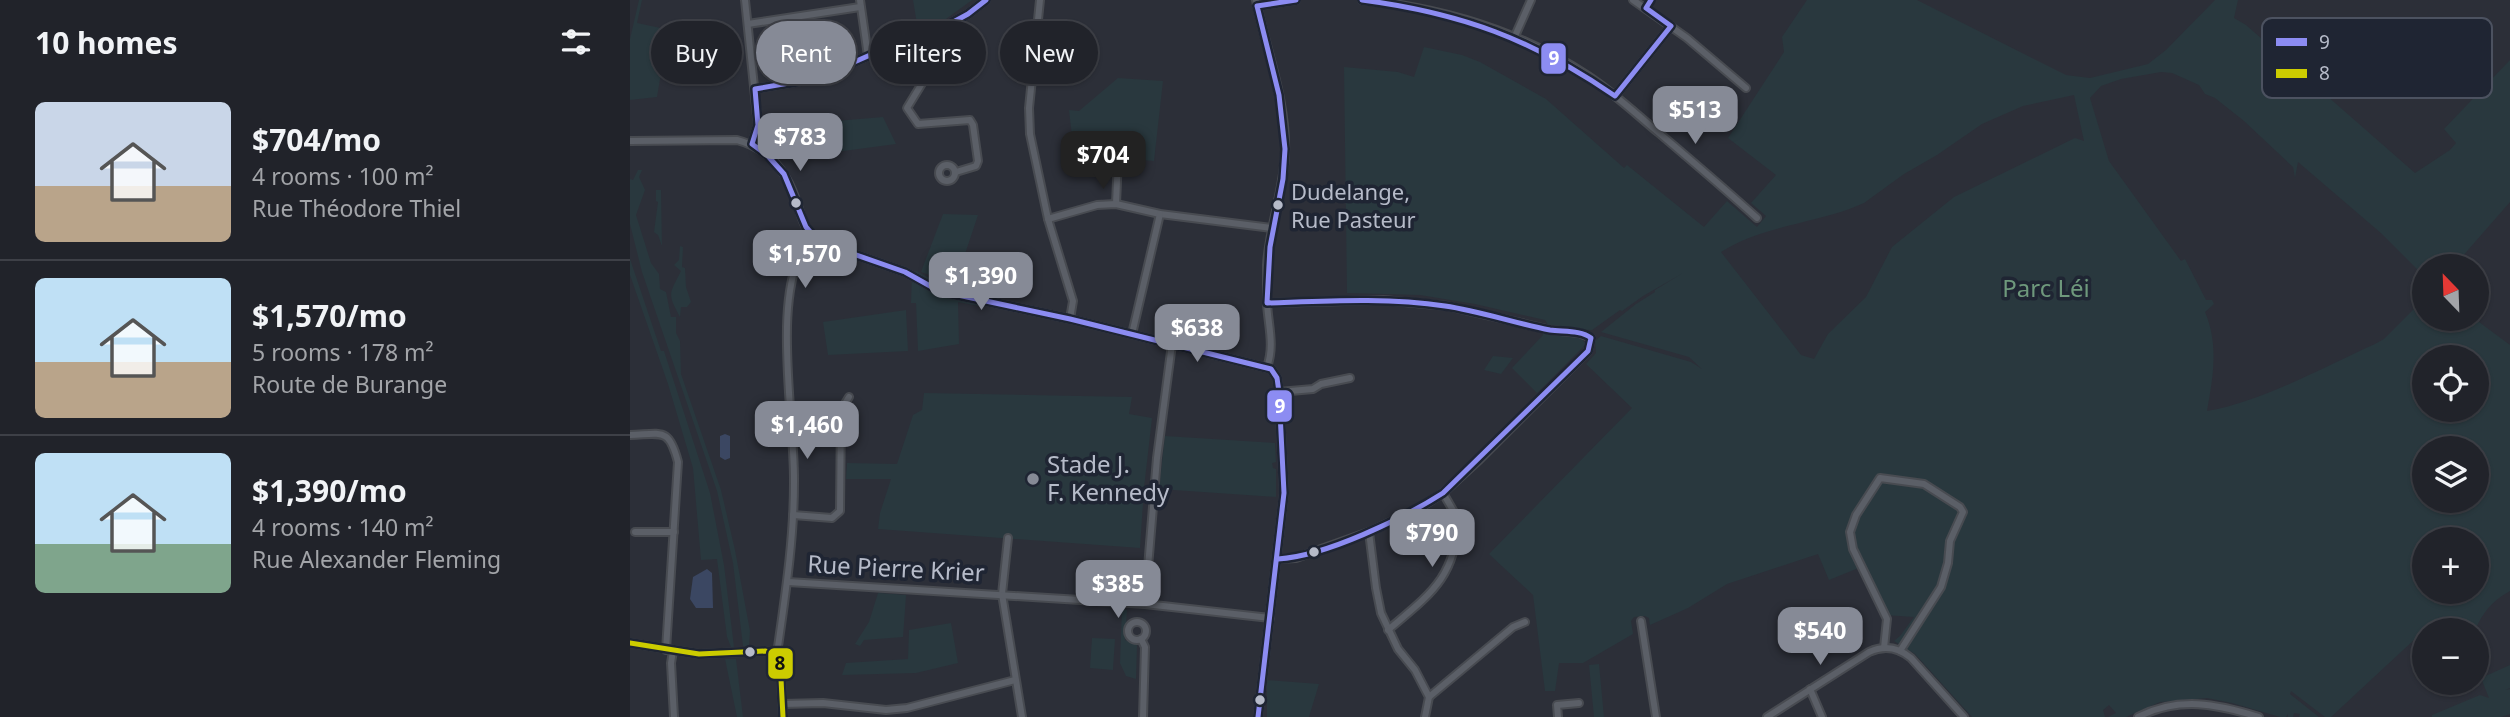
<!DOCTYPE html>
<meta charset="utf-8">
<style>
body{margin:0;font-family:"Noto Sans",sans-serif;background:#2d2f36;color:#f1f3f6;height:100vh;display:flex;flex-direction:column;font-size:26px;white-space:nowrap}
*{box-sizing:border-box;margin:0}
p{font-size:23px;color:#a2a4a8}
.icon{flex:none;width:38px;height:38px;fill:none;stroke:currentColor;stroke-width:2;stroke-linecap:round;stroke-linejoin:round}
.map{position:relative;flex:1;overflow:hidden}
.side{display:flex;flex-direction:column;background:#21232a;width:630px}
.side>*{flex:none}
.banner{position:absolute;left:21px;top:21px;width:665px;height:63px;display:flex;gap:14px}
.needle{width:46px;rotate:337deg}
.buttons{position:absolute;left:1782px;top:254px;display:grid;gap:14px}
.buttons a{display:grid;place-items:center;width:77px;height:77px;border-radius:50%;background:#21232a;box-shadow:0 2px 5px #0004,0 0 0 2px #3e4047;font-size:35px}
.price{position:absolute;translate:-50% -60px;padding:0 16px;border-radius:14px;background:#868a96;color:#fff;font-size:23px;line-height:46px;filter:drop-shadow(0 2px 4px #0008)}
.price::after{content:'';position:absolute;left:50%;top:42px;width:21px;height:16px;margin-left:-10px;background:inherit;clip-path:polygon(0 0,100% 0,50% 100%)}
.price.active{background:#222;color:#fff}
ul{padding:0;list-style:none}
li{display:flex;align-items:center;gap:21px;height:175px;padding:0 35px}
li+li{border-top:2px solid #3e4047}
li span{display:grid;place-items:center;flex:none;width:196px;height:140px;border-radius:10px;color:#555}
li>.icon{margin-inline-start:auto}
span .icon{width:84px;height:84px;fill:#fffc;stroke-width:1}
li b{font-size:30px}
h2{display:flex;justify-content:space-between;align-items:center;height:84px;padding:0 35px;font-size:30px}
.pill{padding:0 24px;border-radius:32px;background:#21232a;box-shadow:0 2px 5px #0004,0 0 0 2px #3e4047;font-size:24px;line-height:63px}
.pill.active{background:#868a96;color:#fff}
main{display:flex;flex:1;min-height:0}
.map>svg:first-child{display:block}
.green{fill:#29383e;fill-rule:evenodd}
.water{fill:#3b4762}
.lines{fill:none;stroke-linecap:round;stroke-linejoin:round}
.minor-casing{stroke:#484b51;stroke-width:10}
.minor{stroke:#5b5f67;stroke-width:6}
.bus-1-casing{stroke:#1f2533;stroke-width:10}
.bus-2-casing{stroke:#1f2533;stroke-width:10}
.bus-1{stroke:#8c8cf2;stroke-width:5}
.bus-2{stroke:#cc0;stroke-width:5}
.bus-dot{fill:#b6bbc9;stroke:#1f2533;stroke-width:2.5}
.poi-dot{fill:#868a96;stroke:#1f2533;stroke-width:2.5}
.labels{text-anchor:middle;stroke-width:7;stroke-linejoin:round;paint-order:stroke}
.bus-label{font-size:22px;fill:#b6bbc9;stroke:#1f2533;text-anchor:start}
.park-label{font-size:24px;fill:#6e987c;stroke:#1f2533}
.poi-label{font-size:24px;fill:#b6bbc9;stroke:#1f2533;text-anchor:start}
.street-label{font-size:24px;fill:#b6bbc9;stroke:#1f2533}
.key{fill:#1f2533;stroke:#4c5260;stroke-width:2}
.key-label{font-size:19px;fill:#b6bbc9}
.line-badge{stroke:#1f2533;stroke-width:2.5}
.badge-label{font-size:19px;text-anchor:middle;font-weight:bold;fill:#fff}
.pale-badge-label{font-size:19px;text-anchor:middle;font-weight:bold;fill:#111}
</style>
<main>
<section class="side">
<h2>10 homes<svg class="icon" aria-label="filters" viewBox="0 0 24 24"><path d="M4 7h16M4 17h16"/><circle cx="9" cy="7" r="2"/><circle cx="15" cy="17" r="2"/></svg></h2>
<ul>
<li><span style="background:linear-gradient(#c9d6e8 60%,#b9a48a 0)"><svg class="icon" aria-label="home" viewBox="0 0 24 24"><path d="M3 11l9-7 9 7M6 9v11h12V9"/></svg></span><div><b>$704/mo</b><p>4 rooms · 100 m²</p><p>Rue Théodore Thiel</p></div></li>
<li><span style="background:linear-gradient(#bfe0f5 60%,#b9a48a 0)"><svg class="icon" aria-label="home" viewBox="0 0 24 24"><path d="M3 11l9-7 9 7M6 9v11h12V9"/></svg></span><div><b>$1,570/mo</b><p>5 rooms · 178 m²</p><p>Route de Burange</p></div></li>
<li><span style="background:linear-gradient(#bfe0f5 65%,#7fa58c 0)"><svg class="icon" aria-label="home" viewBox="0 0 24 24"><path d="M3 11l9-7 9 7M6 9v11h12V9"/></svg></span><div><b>$1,390/mo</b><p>4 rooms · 140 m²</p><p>Rue Alexander Fleming</p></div></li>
</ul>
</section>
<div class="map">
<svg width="1880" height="717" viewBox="0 0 1880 717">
<rect width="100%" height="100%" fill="#2c2f38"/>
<g class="green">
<polygon points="9,0 12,0 7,23 35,29 72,28 73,50 34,55 27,97 0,100 0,39"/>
<polygon points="283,0 342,0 316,19 288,30"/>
<path d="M1177,0H1287L1436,75L1460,78L1518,64L1536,50L1585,0H1608L1604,18L1616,25L1785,173L1820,150L1826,143L1814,129L1880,60V202L1824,266H1794V276L1752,234L1668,162L1665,178L1663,167L1614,121L1585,98L1575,94L1569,85L1542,73L1531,72L1491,79L1471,86L1460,98L1479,161L1551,261L1555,259L1576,300H1582L1584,304L1575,312C1589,345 1583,377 1577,411C1629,403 1696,366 1745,344L1754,339L1794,299V318L1845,319L1880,345V591C1862,601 1853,612 1845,630H1794V646L1786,638L1701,717H1695L1661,691L1660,694L1689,717H1669L1670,714L1664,713L1663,717H1658V714L1656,717H1650L1602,703L1577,698L1530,702L1496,717H1478L1486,713L1479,705L1473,710L1475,717H1342L1285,654L1264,641L1270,636L1284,617L1255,615L1231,567L1199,580L1188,554L1097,584L1058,608L1020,625L1019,618L1015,616L1004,617L1001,621L1003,634L953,663H929L925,691H915L903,595L859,554L1002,408L956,364L966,353L965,341L971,336L1061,362L1072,369L1059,357L971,332L1006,304L1025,292V290L1053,273L1013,296L992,311L990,310L962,330L920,328L915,320L845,304L790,295L717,293L714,67L768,72L784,77L794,47L832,55L850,62L916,99L994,168L997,165L1074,227L1097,201L1127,227L1136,216L1121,203L1146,175L1098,138L1154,52L1152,37ZM1444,95L1454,141L1445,138L1324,197L1262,247L1236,297L1198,334L1184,359L1171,355L1091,252C1130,227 1179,224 1222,208L1234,203L1274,174L1307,155L1352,124L1393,106ZM1794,357H1846V410H1794ZM1794,448H1846V500H1794ZM1794,539H1846V592H1794Z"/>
<polygon points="488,78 533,81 524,161 488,158 445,163 439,110 449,111"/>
<polygon points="253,117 266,144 206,152 204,145 196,147 194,122"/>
<polygon points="8,170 12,170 9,177 15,190 6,215 21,263 29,274 30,289 36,292 41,317 46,317 46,333 50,341 51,374 91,490 105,550 120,631 119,646 113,646 103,563 87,491 12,272 0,224 0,179 3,180"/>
<polygon points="26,190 31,190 32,246 28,235 24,232 28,202 26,201"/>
<polygon points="313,214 348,215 325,284 291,272"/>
<path d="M50,246L53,247L52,267L55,268L56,287L61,302L57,307H51L50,317C37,293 39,295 51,271L44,265L49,260Z"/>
<polygon points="0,259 31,351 34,351 80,493 94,565 104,647 101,647 97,637 87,559 71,560 63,468 38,384 0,275"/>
<polygon points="286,271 313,285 325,288 324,294 351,298 349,306 328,302 329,344 288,351 286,303 281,303 282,273"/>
<polygon points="276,310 278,351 198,355 193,322"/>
<polygon points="912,332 948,335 956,344 907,393 882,368 913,335"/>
<polygon points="863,356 883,358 871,374 854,370"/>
<polygon points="294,393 502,397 499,414 522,418 514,488 510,548 248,529 250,513 261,479 216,479 217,463 267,464 283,415 292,410"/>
<polygon points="535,436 645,443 646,462 642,463 643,468 646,469 646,497 529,489"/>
<polygon points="248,593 276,595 273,637 234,640 230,646 225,644 239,622"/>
<polygon points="492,609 497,610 495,640 507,645 506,679 496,676 490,663"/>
<polygon points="321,623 328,663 286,673 212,675 216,663 278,659 279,630"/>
<polygon points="462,638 485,639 483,670 460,668"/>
<polygon points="95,659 106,659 113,717 107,717"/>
<polygon points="969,664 974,717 964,717 959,665"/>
<polygon points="1880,665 1880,688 1875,690 1880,689 1880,714 1871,717 1802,717 1802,715 1850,695 1859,698 1851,678"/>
<polygon points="637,680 689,684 679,717 637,717"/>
</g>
<g class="water">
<polygon points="95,434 100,436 100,458 95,460 90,457 90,436"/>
<polygon points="77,569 82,573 83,608 66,608 60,599 63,577"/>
</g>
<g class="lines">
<g class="minor-casing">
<g id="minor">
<polyline points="115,0 128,125 122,144"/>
<polyline points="230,0 238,56"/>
<polyline points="410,0 399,108 400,134 418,219 443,301 440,319"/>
<path d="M626,0C636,50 657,102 655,153C654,191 639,227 637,265C637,278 637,291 637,303C638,324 645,346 637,367"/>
<path d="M732,0C813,8 890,31 958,76C984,93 1006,114 1029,133C1062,161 1095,189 1127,218"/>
<polyline points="1003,0 1057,38 1116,88"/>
<polyline points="627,6 666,0"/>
<polyline points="118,24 230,7"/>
<polyline points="303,33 308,46 305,62 277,108 288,124 340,120 343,125 348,161 346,166 326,172"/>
<polyline points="885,36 901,0"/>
<polyline points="125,89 188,78 256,48 303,33 338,14 356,0"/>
<polyline points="985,96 1041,26"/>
<path d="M0,141L107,140C138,148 156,171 166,200C172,217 173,230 189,242L275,272L309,291L440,319L641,369L647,378L649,392L654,493L628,717"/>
<circle cx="317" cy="173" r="8"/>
<polyline points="486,204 488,158"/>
<polyline points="418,219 467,205 486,204 530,214 642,228"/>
<polyline points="637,303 753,300 817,306 921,330 949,333 961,338 958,351 850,459 813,493 788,509 739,532 666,558 648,559"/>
<polyline points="502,334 530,214"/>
<polyline points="649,392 683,389 691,384 720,378"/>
<path d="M0,435C32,434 39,427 48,462L36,650"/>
<polyline points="163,515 202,518 210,511 211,410 219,397"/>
<polyline points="5,532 44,532"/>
<polyline points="739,532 746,588 751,613 768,649 785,670 799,697 795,717"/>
<polyline points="378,538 372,594 392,717"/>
<polyline points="158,582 515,604 640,618"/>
<polyline points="515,604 527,458 542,344"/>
<polyline points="1011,621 1026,717"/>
<circle cx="507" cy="631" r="9"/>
<path d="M758,630C799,595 826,578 828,519L813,493"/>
<polyline points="511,639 515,647 513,717"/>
<polyline points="0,643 69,654 135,651 147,654"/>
<polyline points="1254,648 1257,619 1223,549 1220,532 1226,515 1250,478 1294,484 1330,507 1333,512 1320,541 1318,563 1311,587 1270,651"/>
<polyline points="43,651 41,663 44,717"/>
<polyline points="1180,689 1192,717"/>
<polyline points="799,697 883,627 895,622"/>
<polyline points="152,704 193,703 256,710 277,708 385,680"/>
<path d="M153,717L150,660L147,654C155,597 164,540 164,483C165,413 139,293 180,235"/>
<polyline points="928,717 927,705 949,703"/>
<path d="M1137,717L1239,652C1254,645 1268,647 1281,658L1334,717"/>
<path d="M1508,717C1549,696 1587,704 1629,717"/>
</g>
</g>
<use href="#minor" class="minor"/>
<g class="bus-1-casing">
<g id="bus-1">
<polyline points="356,0 338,14 303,33 256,48 188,78 125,89 128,125 122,144 137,155 154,174 176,227 189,242 275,272 309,291 440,319 641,369 647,378 649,392 654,493 628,717"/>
<path d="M732,0C831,13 902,39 985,96L1041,26L1016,8L1021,0"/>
<path d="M648,559C696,556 772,519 813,493L958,351L961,338C951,330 933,332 920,330C884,323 850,311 815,306C756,297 696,301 637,303L640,247L653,179L655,149L649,95L627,6L666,0"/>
</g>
</g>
<g class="bus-2-casing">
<polyline id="bus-2" points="0,643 69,654 135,651 147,654 150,660 153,717"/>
</g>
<use href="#bus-1" class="bus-1"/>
<use href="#bus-2" class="bus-2"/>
</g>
<g class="bus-dot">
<circle cx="166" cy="203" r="6"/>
<circle cx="648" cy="205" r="6"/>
<circle cx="684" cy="552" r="6"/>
<circle cx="120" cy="652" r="6"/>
<circle cx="630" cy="700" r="6"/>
</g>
<circle class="poi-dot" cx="403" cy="479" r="7"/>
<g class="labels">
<g class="bus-label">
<text x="661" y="200">Dudelange,<tspan x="661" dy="28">Rue Pasteur</tspan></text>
</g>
<g class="park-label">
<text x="1416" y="297">Parc Léi</text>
</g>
<g class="poi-label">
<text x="417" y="473">Stade J.<tspan x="417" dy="28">F. Kennedy</tspan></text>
</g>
<g class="street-label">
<text transform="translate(266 569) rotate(3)" y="8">Rue Pierre Krier</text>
</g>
</g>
<rect x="1632" y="18" width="230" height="80" rx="10" class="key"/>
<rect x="1646" y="38" width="31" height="8" fill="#8c8cf2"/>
<rect x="1646" y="69" width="31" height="9" fill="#cc0"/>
<g class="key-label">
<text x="1689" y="49">9</text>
<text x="1689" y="80">8</text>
</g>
<g class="line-badge">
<rect x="910" y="42" width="27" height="33" rx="7" fill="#8c8cf2"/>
<rect x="636" y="389" width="27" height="34" rx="7" fill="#8c8cf2"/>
<rect x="137" y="647" width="27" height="33" rx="7" fill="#cc0"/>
</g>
<g class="badge-label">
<text x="924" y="65">9</text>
<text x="650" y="413">9</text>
</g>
<g class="pale-badge-label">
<text x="150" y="670">8</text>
</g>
</svg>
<div class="buttons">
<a><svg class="needle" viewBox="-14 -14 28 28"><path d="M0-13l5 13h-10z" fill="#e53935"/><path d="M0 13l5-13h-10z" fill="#a2a4a8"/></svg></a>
<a><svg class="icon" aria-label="locate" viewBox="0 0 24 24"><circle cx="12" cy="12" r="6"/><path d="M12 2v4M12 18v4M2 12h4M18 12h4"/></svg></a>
<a><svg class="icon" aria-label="layers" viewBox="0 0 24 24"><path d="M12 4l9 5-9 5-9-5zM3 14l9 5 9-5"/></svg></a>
<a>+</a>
<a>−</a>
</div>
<b class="price" style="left:1065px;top:146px">$513</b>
<b class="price" style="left:170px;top:173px">$783</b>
<b class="price active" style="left:473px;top:191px">$704</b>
<b class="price" style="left:175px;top:290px">$1,570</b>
<b class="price" style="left:351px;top:312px">$1,390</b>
<b class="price" style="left:567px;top:364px">$638</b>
<b class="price" style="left:177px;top:461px">$1,460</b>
<b class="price" style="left:802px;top:569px">$790</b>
<b class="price" style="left:488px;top:620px">$385</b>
<b class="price" style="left:1190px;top:667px">$540</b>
<div class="banner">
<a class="pill">Buy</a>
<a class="pill active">Rent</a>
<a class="pill">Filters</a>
<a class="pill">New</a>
</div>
</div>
</main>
